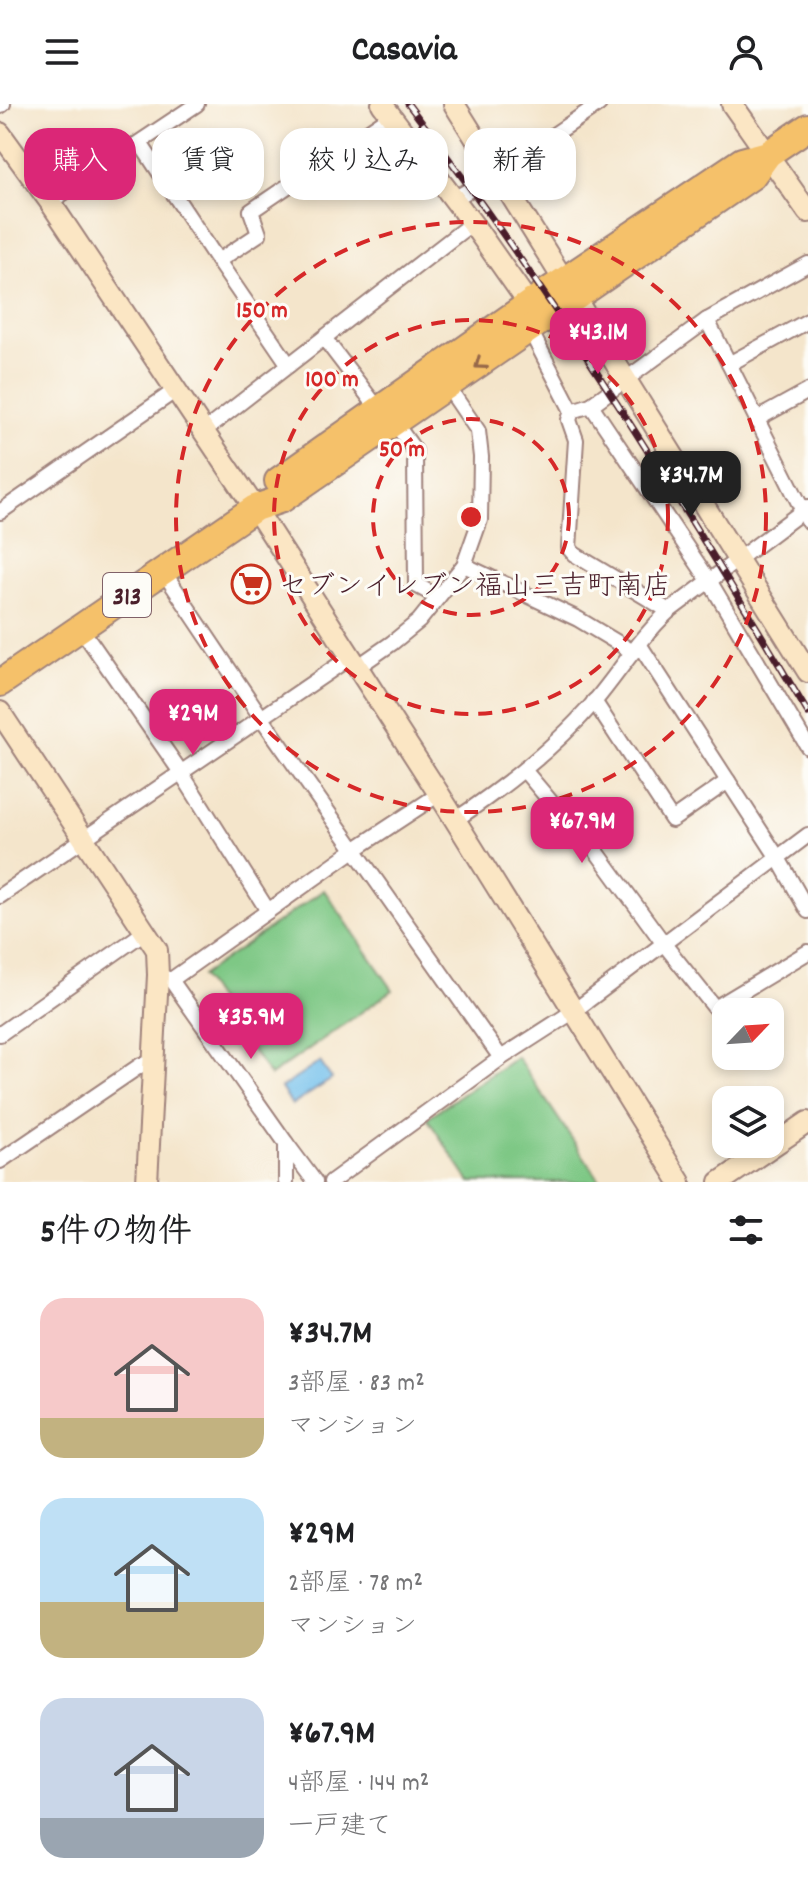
<!DOCTYPE html>
<html lang="ja">
<meta charset="utf-8">
<style>
body{margin:0;font-family:Dekko,"Klee One",sans-serif;background:#f2f2f2;color:#202124;height:100vh;display:flex;flex-direction:column;font-size:30px;white-space:nowrap}
*{box-sizing:border-box;margin:0}
p{font-size:26px;color:#757577}
.icon{flex:none;width:44px;height:44px;fill:none;stroke:currentColor;stroke-width:2;stroke-linecap:round;stroke-linejoin:round}
.map{position:relative;height:1078px;overflow:hidden}
.drawer{display:flex;flex-direction:column;background:#fff;flex:1}
.drawer>*{flex:none}
.banner{position:absolute;left:24px;top:24px;width:760px;height:72px;display:flex;gap:16px}
.needle{width:52px;rotate:65deg}
.tools{position:absolute;left:712px;top:894px;display:grid;gap:16px}
.tools a{display:grid;place-items:center;width:72px;height:72px;border-radius:16px;background:#fff;box-shadow:0 4px 12px #0003;font-size:40px}
.price{position:absolute;translate:-50% -68px;padding:0 18px;border-radius:16px;background:#db2777;color:#fff;font-size:26px;line-height:52px;filter:drop-shadow(0 2px 4px #0008)}
.price::after{content:'';position:absolute;left:50%;top:48px;width:24px;height:18px;margin-left:-12px;background:inherit;clip-path:polygon(0 0,100% 0,50% 100%)}
.price.active{background:#222;color:#fff}
ul{padding:0;list-style:none}
li{display:flex;align-items:center;gap:24px;height:200px;padding:0 40px}
li span{display:grid;place-items:center;flex:none;width:224px;height:160px;border-radius:24px;color:#555}
li>.icon{margin-inline-start:auto}
span .icon{width:96px;height:96px;fill:#fffc;stroke-width:1}
li b{font-size:34px}
h2{display:flex;justify-content:space-between;align-items:center;height:96px;padding:0 40px;font-size:34px}
.pill{padding:0 28px;border-radius:24px;background:#fff;box-shadow:0 4px 12px #0003;font-size:28px;line-height:72px}
.pill.active{background:#db2777;color:#fff}
header{display:flex;justify-content:space-between;align-items:center;height:104px;padding:0 40px;background:#fff;font-size:36px;font-weight:700}
.map>svg:first-child{display:block}
.green{fill:#7ec885;stroke:#647458;stroke-width:2}
.water{fill:#71bfec;stroke:#5e6f8c;stroke-width:2}
.lines{fill:none;stroke-linecap:round;stroke-linejoin:round}
.street-casing{stroke:#9f827b;stroke-width:18}
.secondary-casing{stroke:#9f827b;stroke-width:24}
.highway-casing{stroke:#9f827b;stroke-width:30}
.street{stroke:#fff;stroke-width:14}
.secondary{stroke:#fbe6c4;stroke-width:20}
.highway{stroke:#f5c16b;stroke-width:26}
.rail-casing{stroke:#4a1f2b;stroke-width:7}
.rail{stroke:#fdfcf7;stroke-width:4;stroke-dasharray:12;stroke-linecap:butt}
.oneway{stroke:#976848}
.ring{fill:none;stroke:#d62828;stroke-width:4;stroke-dasharray:14 10}
.labels{text-anchor:middle;stroke-width:6;stroke-linejoin:round;paint-order:stroke}
.shield{fill:#fdfcf7;stroke:#806168;stroke-width:2}
.shield-label{font-size:26px;font-weight:bold;fill:#4a1f2b}
.poi-label{font-size:28px;fill:#4a1f2b;stroke:#fdfcf7;text-anchor:start}
.centre{fill:#d62828;stroke:#fdfcf7;stroke-width:4}
.ring-label{font-size:24px;text-anchor:middle;font-weight:bold;fill:#d62828;stroke:#fdfcf7;stroke-width:6;stroke-linejoin:round;paint-order:stroke}
</style>
<header><svg class="icon" aria-label="menu" viewBox="0 0 24 24"><path d="M4 6h16M4 12h16M4 18h16"/></svg>Casavia<svg class="icon" aria-label="person" viewBox="0 0 24 24"><circle cx="12" cy="8" r="4"/><path d="M4 21q1-7 8-7t8 7"/></svg></header>
<div class="map">
<svg width="808" height="1078" viewBox="0 0 808 1078">
<rect width="100%" height="100%" fill="#fdfcf7"/>
<filter id="ink" filterUnits="userSpaceOnUse"><feTurbulence type="fractalNoise" baseFrequency=".0125" numOctaves="2"/><feDisplacementMap in="SourceGraphic" scale="16" xChannelSelector="R" yChannelSelector="G"/><feConvolveMatrix kernelMatrix="1 2 1 2 8 2 1 2 1" color-interpolation-filters="sRGB"/></filter>
<filter id="wash" filterUnits="userSpaceOnUse"><feTurbulence type="fractalNoise" baseFrequency=".006" numOctaves="4" result="noise"/><feDisplacementMap in="SourceGraphic" scale="32" xChannelSelector="R" yChannelSelector="G"/><feGaussianBlur stdDeviation="1.8" result="paint"/><feColorMatrix in="noise" values="0 0 0 0 0 0 0 0 0 0 0 0 0 0 0 0 0 1.4 0 .05"/><feComposite in="paint" operator="in"/></filter>
<g filter="url(#wash)">
<rect width="100%" height="100%" fill="#f4e5cb"/>
<g class="green">
<polygon points="324,786 393,886 270,972 201,872"/>
<polygon points="517,953 601,1078 470,1078 427,1014"/>
</g>
<polygon class="water" points="320,958 332,975 292,1001 281,984"/>
</g>
<g filter="url(#ink)">
<g class="lines">
<g class="street-casing">
<g id="street">
<polyline points="0,2 3,0"/>
<polyline points="140,39 218,157"/>
<polyline points="454,95 498,69 599,0"/>
<polyline points="50,98 197,0"/>
<polyline points="707,216 808,417"/>
<polyline points="529,224 572,307 591,301 710,478 808,643"/>
<polyline points="324,234 379,306"/>
<polyline points="729,260 808,217"/>
<polyline points="289,261 218,157 259,130 251,107 391,12"/>
<polyline points="591,301 707,216 808,160"/>
<polyline points="572,307 569,316 576,336 569,444 574,450 669,507"/>
<polyline points="757,315 808,287"/>
<polyline points="395,319 415,347 416,481 438,493"/>
<polyline points="204,327 472,119"/>
<polyline points="0,408 176,286"/>
<polyline points="464,461 578,515 633,548"/>
<polyline points="163,467 261,613 501,954"/>
<polyline points="80,523 180,667 268,807"/>
<polyline points="639,540 778,754 808,807"/>
<polyline points="356,564 392,539 419,517 464,461 480,416 481,353 478,327 448,283"/>
<polyline points="594,597 672,716 728,677"/>
<polyline points="524,666 556,704 564,703 664,840 715,904 808,848"/>
<path d="M455,716C506,682 555,644 595,597C620,567 640,534 669,507L808,403"/>
<polyline points="0,792 349,554"/>
<polyline points="162,873 171,876 286,1039 286,1078"/>
<polyline points="171,876 354,746 439,690"/>
<polyline points="0,930 146,827"/>
<polyline points="286,1039 315,1078"/>
<polyline points="0,1057 141,961 152,958"/>
<polyline points="331,1078 501,954 574,907 808,731"/>
</g>
</g>
<g class="secondary-casing">
<g id="secondary">
<polyline points="382,0 472,119 529,200"/>
<polyline points="454,0 808,568"/>
<polyline points="732,0 808,108"/>
<polyline points="0,29 50,98 255,404 439,690 680,1078"/>
<polyline points="0,608 157,846 158,871 147,1078"/>
<polyline points="720,1078 808,1018"/>
</g>
</g>
<g class="highway-casing">
<g id="highway">
<polyline points="278,377 529,200 742,57 768,50"/>
<polyline points="0,579 255,404 282,395 752,72 768,50 808,23"/>
</g>
</g>
<use href="#street" class="street"/>
<use href="#secondary" class="secondary"/>
<use href="#highway" class="highway"/>
<g class="rail-casing">
<path id="rail" d="M408,0C555,193 684,401 808,609"/>
</g>
<use href="#rail" class="rail"/>
</g>
<defs><path id="oneway-chevron" d="M-2-3.5L2.5 0L-2 3.5" fill="none" stroke-width="1.6" stroke-linecap="round" stroke-linejoin="round" transform="scale(2)"/></defs>
<use class="oneway" href="#oneway-chevron" transform="translate(480 260) rotate(144)"/>
</g>
<g class="ring">
<circle cx="471" cy="413" r="98"/>
<circle cx="471" cy="413" r="197"/>
<circle cx="471" cy="413" r="295"/>
</g>
<defs>
<g id="supermarket-ring" transform="scale(2)"><circle r="9.5" fill="#fdfcf7" stroke="#c8321e" stroke-width="1.5"/><path d="M-6-5.5h2.5l.6 2H6L4.5 2H-2.5L-4.4-4H-6ZM-1.5 3.2a1.3 1.3 0 1 0 .1 0ZM3 3.2a1.3 1.3 0 1 0 .1 0Z" fill="#c8321e"/></g>
</defs>
<g fill-rule="evenodd">
<use href="#supermarket-ring" x="251" y="480"/>
</g>
<g class="labels">
<rect class="shield" x="103" y="469" width="48" height="44" rx="6"/>
<g class="shield-label">
<text x="127" y="500">313</text>
</g>
<g class="poi-label">
<text x="279" y="490">セブンイレブン福山三吉町南店</text>
</g>
</g>
<circle cx="471" cy="413" r="12" class="centre"/>
<g class="ring-label">
<text x="262" y="213">150 m</text>
<text x="332" y="282">100 m</text>
<text x="402" y="352">50 m</text>
</g>
</svg>
<div class="tools">
<a><svg class="needle" viewBox="-14 -14 28 28"><path d="M0-13l5 13h-10z" fill="#e53935"/><path d="M0 13l5-13h-10z" fill="#757577"/></svg></a>
<a><svg class="icon" aria-label="layers" viewBox="0 0 24 24"><path d="M12 4l9 5-9 5-9-5zM3 14l9 5 9-5"/></svg></a>
</div>
<b class="price" style="left:598px;top:272px">¥43.1M</b>
<b class="price active" style="left:691px;top:415px">¥34.7M</b>
<b class="price" style="left:193px;top:653px">¥29M</b>
<b class="price" style="left:582px;top:761px">¥67.9M</b>
<b class="price" style="left:251px;top:957px">¥35.9M</b>
<div class="banner">
<a class="pill active">購入</a>
<a class="pill">賃貸</a>
<a class="pill">絞り込み</a>
<a class="pill">新着</a>
</div>
</div>
<section class="drawer">
<h2>5件の物件<svg class="icon" aria-label="filters" viewBox="0 0 24 24"><path d="M4 7h16M4 17h16"/><circle cx="9" cy="7" r="2"/><circle cx="15" cy="17" r="2"/></svg></h2>
<ul>
<li><span style="background:linear-gradient(#f6c9c9 75%,#c2b280 0)"><svg class="icon" aria-label="home" viewBox="0 0 24 24"><path d="M3 11l9-7 9 7M6 9v11h12V9"/></svg></span><div><b>¥34.7M</b><p>3部屋 · 83 m²</p><p>マンション</p></div></li>
<li><span style="background:linear-gradient(#bfe0f5 65%,#c2b280 0)"><svg class="icon" aria-label="home" viewBox="0 0 24 24"><path d="M3 11l9-7 9 7M6 9v11h12V9"/></svg></span><div><b>¥29M</b><p>2部屋 · 78 m²</p><p>マンション</p></div></li>
<li><span style="background:linear-gradient(#c9d6e8 75%,#9aa5b1 0)"><svg class="icon" aria-label="home" viewBox="0 0 24 24"><path d="M3 11l9-7 9 7M6 9v11h12V9"/></svg></span><div><b>¥67.9M</b><p>4部屋 · 144 m²</p><p>一戸建て</p></div></li>
</ul>
</section>
